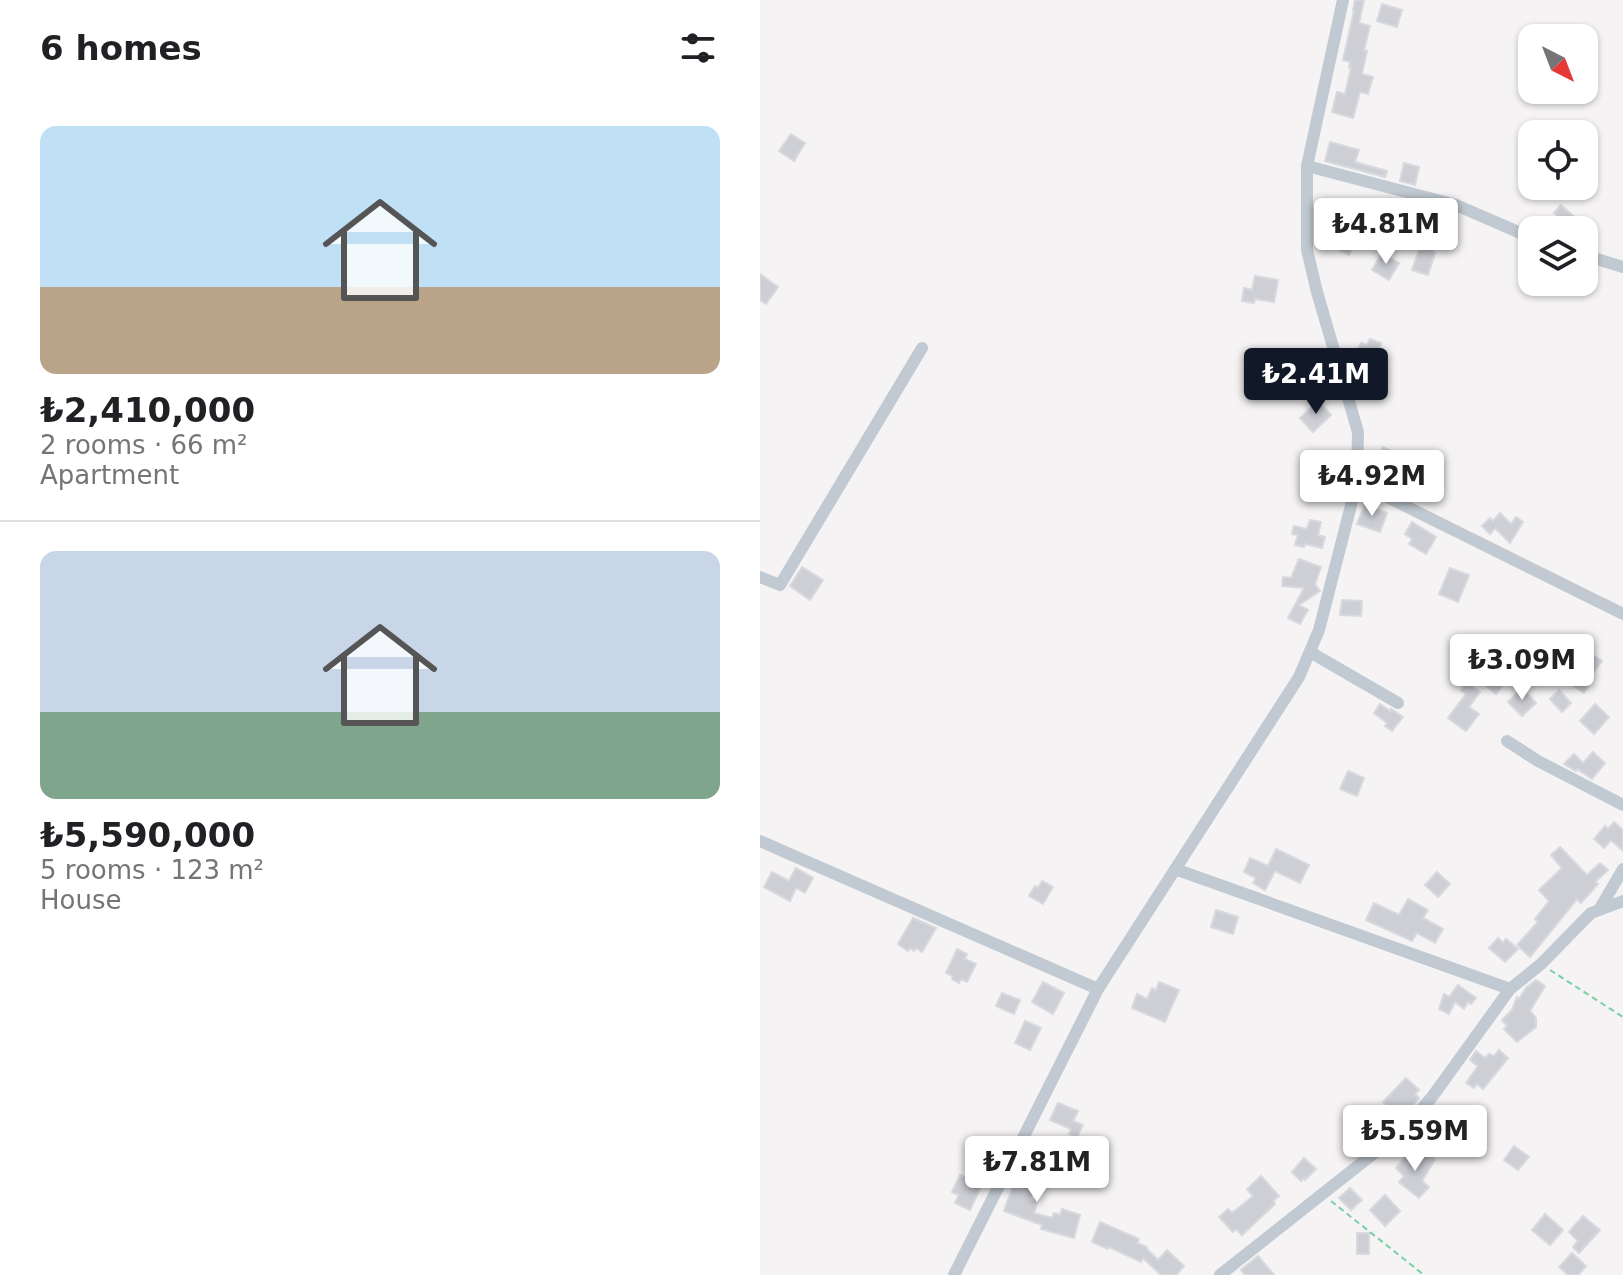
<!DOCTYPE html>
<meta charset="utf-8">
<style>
body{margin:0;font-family:"DejaVu Sans",sans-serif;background:#f6f6f6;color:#202124;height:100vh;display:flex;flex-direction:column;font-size:30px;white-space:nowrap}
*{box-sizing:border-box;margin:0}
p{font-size:26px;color:#757577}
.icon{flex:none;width:44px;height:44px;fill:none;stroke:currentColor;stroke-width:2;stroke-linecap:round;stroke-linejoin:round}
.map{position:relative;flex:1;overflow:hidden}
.drawer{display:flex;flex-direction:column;background:#fff;width:760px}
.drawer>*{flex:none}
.needle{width:52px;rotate:138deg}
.buttons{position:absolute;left:758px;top:24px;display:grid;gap:16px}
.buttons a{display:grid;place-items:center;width:80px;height:80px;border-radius:16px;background:#fff;box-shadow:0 2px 6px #0004;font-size:40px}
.price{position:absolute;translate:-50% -68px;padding:0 18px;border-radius:8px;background:#fff;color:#222;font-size:26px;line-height:52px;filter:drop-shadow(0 2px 4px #0008)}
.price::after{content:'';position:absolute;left:50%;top:48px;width:24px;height:18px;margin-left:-12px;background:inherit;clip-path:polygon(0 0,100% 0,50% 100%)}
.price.active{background:#111827;color:#fff}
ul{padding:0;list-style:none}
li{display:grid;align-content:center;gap:16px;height:424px;padding:0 40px}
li+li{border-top:2px solid #e0e0e0}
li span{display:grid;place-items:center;height:248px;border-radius:16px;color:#555}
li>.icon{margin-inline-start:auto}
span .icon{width:144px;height:144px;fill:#fffc;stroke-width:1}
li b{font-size:34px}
h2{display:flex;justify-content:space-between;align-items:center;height:96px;padding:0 40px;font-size:34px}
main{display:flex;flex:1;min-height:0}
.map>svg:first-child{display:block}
.building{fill:#cdcfd5;stroke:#d7d9de;stroke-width:2}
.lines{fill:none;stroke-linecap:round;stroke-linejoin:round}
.path{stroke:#7ad0a6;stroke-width:2;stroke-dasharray:6 4;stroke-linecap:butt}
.minor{stroke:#c1cad2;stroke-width:12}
</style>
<main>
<section class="drawer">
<h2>6 homes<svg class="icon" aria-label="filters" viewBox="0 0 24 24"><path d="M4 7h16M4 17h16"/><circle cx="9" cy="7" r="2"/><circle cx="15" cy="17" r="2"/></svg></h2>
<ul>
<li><span style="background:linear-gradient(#bfe0f5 65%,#b9a48a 0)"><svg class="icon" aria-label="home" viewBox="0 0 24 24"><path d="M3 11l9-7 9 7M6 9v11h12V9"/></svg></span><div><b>₺2,410,000</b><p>2 rooms · 66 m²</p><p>Apartment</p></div></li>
<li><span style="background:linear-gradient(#c9d6e8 65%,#7fa58c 0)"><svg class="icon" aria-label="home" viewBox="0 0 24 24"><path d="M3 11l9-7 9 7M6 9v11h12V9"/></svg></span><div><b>₺5,590,000</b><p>5 rooms · 123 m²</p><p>House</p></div></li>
</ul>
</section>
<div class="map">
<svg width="863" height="1275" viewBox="0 0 863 1275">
<rect width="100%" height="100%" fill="#f5f3f3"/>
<g class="building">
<polygon points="595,0 604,0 599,23 610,26 604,50 607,51 602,74 613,77 608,94 600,92 593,118 572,112 577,92 585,94 591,68 589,68 590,62 583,60 594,11 593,10"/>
<polygon points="622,4 642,10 637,27 617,21"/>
<polygon points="31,134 45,143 34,161 19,151"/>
<polygon points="570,142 599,150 595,162 627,171 625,177 565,161"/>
<polygon points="644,163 659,167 655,185 640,181"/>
<polygon points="652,203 687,212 673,252 675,253 668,275 652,270 668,223 648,218"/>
<polygon points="801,205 819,221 813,229 794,213"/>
<polygon points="604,216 636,222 635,230 629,229 628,236 601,232"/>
<polygon points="571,231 595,243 589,255 565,243"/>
<polygon points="622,253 639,263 629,280 612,270"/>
<polygon points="0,274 18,287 6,304 0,300"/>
<polygon points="495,276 518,280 514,302 495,299 494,303 482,301 484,288 492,290"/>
<polygon points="610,339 621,343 616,359 613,358 607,380 594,376 601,354 597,352 601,343 607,345"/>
<polygon points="558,401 571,415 553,432 540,418"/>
<polygon points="623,447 641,456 628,482 610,473"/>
<polygon points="605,504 627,513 620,532 597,524"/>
<polygon points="740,513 751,524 756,517 763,522 750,543 735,528 730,534 722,526 730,518 733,521"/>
<polygon points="550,520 561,522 558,535 565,537 562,548 545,544 544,547 535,545 538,535 532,534 534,526 547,529"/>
<polygon points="652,522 676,537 666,554 649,544 652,539 645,534"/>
<polygon points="539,559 561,567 555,584 560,591 539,605 548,610 540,624 528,618 544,588 522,586 523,577 531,578"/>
<polygon points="42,567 63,580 50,600 30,586"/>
<polygon points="690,568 709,575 698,602 679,594"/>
<polygon points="582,600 602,601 601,616 580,615"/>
<polygon points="824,649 842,661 827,681 831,683 824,693 813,686 820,674 811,667"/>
<polygon points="734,666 749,678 736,694 721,682"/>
<polygon points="706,682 720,692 709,707 719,714 706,731 688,718 706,694 701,691"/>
<polygon points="762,688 776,703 762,716 748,702"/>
<polygon points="799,690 811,703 802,712 790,699"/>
<polygon points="620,704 630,711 631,709 643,717 632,731 625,726 627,723 614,713"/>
<polygon points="835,704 849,717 834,734 820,721"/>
<polygon points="833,752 845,763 832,779 817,769 816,771 804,764 814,754 823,763"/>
<polygon points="588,771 604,778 597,796 580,789"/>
<polygon points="854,822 863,830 863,851 851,840 844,848 834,839 845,826 848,829"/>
<polygon points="800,847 827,875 840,863 848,870 835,882 838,884 821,903 817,899 770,957 757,945 778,922 775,919 789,901 779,890 802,868 791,855"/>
<polygon points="516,849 549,865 540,883 515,871 505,890 493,883 496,878 484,872 490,858 508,866"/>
<polygon points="36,868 53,878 45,893 36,888 30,901 4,887 12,872 29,881"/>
<polygon points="677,872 690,884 678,897 665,885"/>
<polygon points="282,881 293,887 283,904 269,896 275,886 278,888"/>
<polygon points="648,899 668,910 663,918 683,929 675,943 657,933 652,941 606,920 614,903 639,915"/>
<polygon points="456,910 478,917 473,934 451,927"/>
<polygon points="153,918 176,928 162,952 156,948 154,951 150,948 148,951 138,944"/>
<polygon points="738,938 743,943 746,939 758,949 745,962 729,948"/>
<polygon points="197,949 207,954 205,959 216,964 207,982 201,979 199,983 192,979 193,976 186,973"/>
<polygon points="776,980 785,986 770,1011 776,1018 776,1027 757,1042 744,1029 747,1026 742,1020 752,1010 757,997 759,999 766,988"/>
<polygon points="283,982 304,993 293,1014 272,1002"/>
<polygon points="399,982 419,990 405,1022 372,1008 377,994 387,999 392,988 396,990"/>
<polygon points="698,985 716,998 711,1004 708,1002 704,1009 695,1002 689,1014 679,1009 684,994 689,997"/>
<polygon points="242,993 260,1000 254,1014 236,1006"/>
<polygon points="265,1021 281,1028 270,1050 255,1043"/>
<polygon points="739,1050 748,1058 723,1089 717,1084 714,1088 706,1083 718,1066 710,1060 716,1051 725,1058 729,1054 734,1056"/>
<polygon points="646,1078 659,1090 655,1094 659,1098 636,1124 628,1131 623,1125 636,1114 623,1102"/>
<polygon points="298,1103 318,1111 313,1121 323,1125 317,1137 309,1134 311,1129 290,1120"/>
<polygon points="687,1134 699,1144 690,1155 678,1146"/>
<polygon points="754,1146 769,1157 758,1170 744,1160"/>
<polygon points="649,1153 658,1160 660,1156 662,1158 665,1153 675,1159 662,1181 669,1187 659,1198 639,1182 644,1176 636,1168"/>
<polygon points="544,1158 556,1169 545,1180 544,1178 541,1181 532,1172"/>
<polygon points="261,1163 282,1172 270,1199 278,1201 274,1213 292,1218 294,1213 300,1215 302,1209 320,1215 314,1238 281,1229 282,1225 244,1211 255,1180 252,1179"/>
<polygon points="200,1175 222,1185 210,1210 195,1203 199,1195 192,1192"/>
<polygon points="501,1176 519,1196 513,1201 515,1204 482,1235 476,1229 473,1232 459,1217 468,1209 472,1213 493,1196 487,1189"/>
<polygon points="590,1188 602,1200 591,1210 579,1198"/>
<polygon points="625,1195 640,1211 625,1226 610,1210"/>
<polygon points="785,1214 803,1230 790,1245 772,1230"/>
<polygon points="823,1216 840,1230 819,1253 813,1247 818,1241 809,1232"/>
<polygon points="340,1222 379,1239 377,1243 387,1247 387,1249 398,1260 407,1250 424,1266 416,1275 401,1275 383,1258 381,1262 349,1247 348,1249 332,1242"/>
<rect x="597" y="1233" width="12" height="21"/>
<polygon points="812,1253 826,1266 818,1275 808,1275 799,1267"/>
<polygon points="498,1256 514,1275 485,1275 481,1270"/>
</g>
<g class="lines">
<g class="path">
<polyline points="790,970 863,1017"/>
<polyline points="571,1201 664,1275"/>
</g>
<g class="minor">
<polyline points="547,166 696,205 772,238"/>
<polyline points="824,255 863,267"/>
<polyline points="597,482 863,614"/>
<polyline points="0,577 20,585 162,348"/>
<polyline points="550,652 638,703"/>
<polyline points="747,741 778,761 863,805"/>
<polyline points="0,841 338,989"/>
<polyline points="415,869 750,989"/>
<polyline points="839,910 863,869"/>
<polyline points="194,1275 338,989 539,677 559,630 597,482 598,432 557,292 547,250 547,166 583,0"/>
<polyline points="460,1275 642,1131 672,1097 750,989 781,964 831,913 863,901"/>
</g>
</g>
</svg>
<div class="buttons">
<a><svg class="needle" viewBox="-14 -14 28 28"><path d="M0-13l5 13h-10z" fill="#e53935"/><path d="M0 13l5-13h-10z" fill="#757577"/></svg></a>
<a><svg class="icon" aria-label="locate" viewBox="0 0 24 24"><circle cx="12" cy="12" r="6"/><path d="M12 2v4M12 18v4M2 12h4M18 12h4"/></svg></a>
<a><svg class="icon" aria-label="layers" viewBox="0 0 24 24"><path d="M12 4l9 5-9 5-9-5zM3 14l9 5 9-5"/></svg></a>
</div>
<b class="price" style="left:626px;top:266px">₺4.81M</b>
<b class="price active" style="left:556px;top:416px">₺2.41M</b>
<b class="price" style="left:612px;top:518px">₺4.92M</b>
<b class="price" style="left:762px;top:702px">₺3.09M</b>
<b class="price" style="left:655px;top:1173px">₺5.59M</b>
<b class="price" style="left:277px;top:1204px">₺7.81M</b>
</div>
</main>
